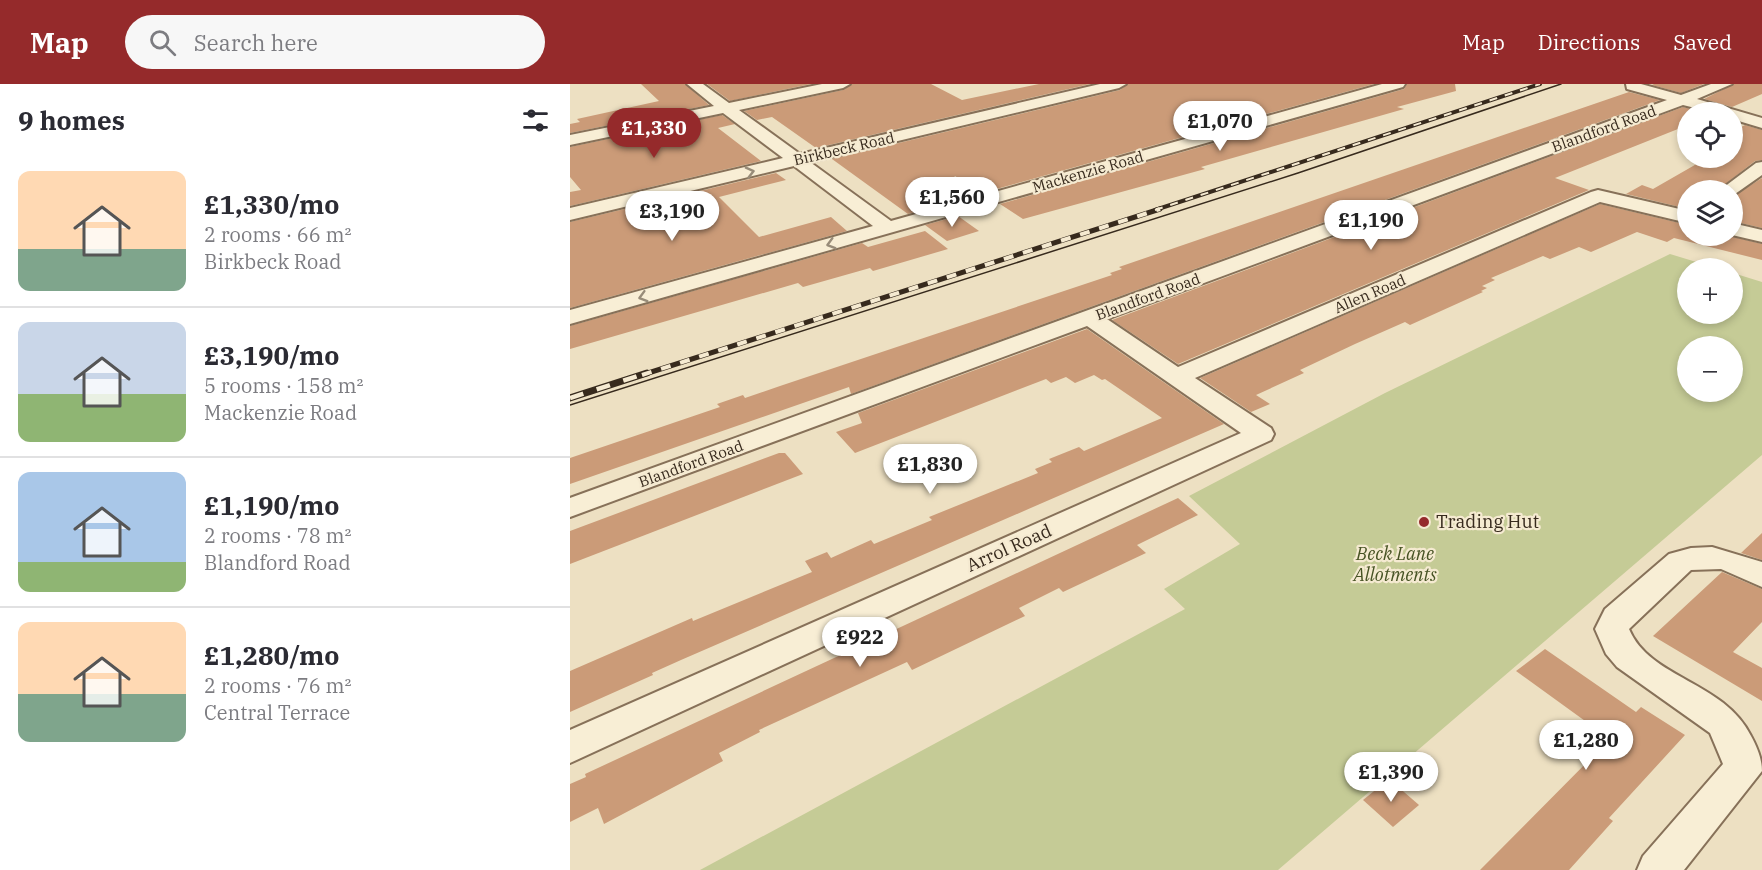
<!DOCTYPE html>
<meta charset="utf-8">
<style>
body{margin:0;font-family:"IBM Plex Serif",serif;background:#f7f7f7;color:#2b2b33;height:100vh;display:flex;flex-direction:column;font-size:22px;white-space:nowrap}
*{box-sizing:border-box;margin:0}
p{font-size:20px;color:#7c7c81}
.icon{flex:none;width:33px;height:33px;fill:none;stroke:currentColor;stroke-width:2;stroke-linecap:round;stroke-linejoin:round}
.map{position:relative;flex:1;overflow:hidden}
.sheet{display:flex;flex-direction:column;background:#fff;width:570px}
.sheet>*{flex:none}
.controls{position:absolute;left:1107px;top:18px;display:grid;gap:12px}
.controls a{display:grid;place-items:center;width:66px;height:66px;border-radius:50%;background:#fff;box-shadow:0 3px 9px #0003;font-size:30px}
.price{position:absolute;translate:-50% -51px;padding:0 14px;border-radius:21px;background:#fff;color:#222;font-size:20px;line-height:39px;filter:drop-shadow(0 2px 3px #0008)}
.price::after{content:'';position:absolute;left:50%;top:36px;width:18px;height:14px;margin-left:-9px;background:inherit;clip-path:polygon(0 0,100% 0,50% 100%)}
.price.on{background:#952a2b;color:#fff}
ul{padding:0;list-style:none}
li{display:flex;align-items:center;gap:18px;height:150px;padding:0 18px}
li+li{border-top:2px solid #e1e1e2}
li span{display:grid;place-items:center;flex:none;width:168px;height:120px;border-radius:12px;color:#555}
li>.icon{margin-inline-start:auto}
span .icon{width:72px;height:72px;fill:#fffc;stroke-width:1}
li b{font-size:26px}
h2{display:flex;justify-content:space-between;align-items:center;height:72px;padding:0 18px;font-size:26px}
header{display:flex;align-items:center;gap:36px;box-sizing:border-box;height:84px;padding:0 30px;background:#952a2b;color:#fff}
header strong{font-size:28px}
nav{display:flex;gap:33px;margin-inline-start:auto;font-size:21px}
.search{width:420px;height:54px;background:#f7f7f7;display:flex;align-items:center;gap:15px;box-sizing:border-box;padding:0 21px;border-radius:33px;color:#7c7c81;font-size:22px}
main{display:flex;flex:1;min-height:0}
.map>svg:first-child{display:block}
.green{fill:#c5cb96;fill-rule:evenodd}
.building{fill:#cb9b78}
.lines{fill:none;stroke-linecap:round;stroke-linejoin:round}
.minor-casing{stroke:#877159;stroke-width:4}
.minor{fill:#f8eed5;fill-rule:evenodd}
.tram{stroke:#372a1d;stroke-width:1.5}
.rail-far2-casing{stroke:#372a1d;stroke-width:4}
.rail-far1-casing{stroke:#372a1d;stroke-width:5}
.rail-casing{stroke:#372a1d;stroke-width:7}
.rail-far2{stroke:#f5ead1;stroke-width:2;stroke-dasharray:8;stroke-linecap:butt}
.rail-far1{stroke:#f5ead1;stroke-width:4;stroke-dasharray:10;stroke-linecap:butt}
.rail{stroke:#f5ead1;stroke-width:4.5;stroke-dasharray:14;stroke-linecap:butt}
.oneway{stroke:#988c79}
.poi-dot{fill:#952a2b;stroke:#f5ead1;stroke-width:2}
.labels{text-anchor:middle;stroke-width:4.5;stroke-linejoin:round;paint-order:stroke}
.far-street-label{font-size:15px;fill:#372a1d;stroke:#f5ead1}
.poi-label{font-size:18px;fill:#372a1d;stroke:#f5ead1;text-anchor:start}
.street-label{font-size:18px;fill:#372a1d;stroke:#f5ead1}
.park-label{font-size:18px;font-style:italic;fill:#475324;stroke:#f5ead1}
</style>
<header>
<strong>Map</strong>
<div class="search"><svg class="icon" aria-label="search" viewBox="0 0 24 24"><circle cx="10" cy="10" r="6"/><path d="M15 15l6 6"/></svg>Search here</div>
<nav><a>Map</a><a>Directions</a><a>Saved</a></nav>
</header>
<main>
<section class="sheet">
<h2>9 homes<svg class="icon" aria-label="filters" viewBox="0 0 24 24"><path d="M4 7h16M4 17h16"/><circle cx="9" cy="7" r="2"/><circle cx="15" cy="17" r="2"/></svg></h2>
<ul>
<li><span style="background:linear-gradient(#ffd9b3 65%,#7fa58c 0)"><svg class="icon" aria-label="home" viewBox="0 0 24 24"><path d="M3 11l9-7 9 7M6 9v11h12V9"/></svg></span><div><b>£1,330/mo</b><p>2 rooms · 66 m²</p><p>Birkbeck Road</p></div></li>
<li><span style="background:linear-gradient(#c9d6e8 60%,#8fb573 0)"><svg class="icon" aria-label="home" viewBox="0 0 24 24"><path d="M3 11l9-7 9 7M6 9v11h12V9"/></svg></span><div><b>£3,190/mo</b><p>5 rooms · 158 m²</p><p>Mackenzie Road</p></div></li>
<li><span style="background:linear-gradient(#a9c7e8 75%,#8fb573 0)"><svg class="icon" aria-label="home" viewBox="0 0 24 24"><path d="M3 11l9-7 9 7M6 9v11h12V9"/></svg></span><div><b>£1,190/mo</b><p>2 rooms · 78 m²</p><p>Blandford Road</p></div></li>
<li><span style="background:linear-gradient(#ffd9b3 60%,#7fa58c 0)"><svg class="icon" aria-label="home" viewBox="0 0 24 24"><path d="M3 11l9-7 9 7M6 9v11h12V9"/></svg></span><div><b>£1,280/mo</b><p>2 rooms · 76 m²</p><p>Central Terrace</p></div></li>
</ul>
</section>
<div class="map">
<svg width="1192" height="786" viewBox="0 0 1192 786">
<rect width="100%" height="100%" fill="#ede0c2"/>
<path class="green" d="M1100,170L1146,184H1118V230H1162L1163,189L1192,198V371L708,786H130L615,525L594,505L670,460L619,412L815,309ZM1118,262H1162V308H1118Z"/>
<g class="building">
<polygon points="71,0 115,0 139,21 0,49 0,40 10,38 7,35 89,17"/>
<polygon points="137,0 241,0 160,17"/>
<polygon points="282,0 361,0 392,16 469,0 520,0 246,64 202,33 187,36 174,27 273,6"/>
<polygon points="558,0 804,0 412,109 385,92 368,117 373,120 338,130 262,75 550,6"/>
<polygon points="837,0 885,0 886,7 827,23 834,25 631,83 635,85 453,135 430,120 834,5"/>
<polygon points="1084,0 1134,0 1111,9 1082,1"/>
<polygon points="1164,0 1192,0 1192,10 1162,23 1134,15"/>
<polygon points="1059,8 1090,16 281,310 279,303 0,400 0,374 150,323 147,320 173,311 175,314 210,302 542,191 540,189 552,185 549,183"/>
<polygon points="1113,23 1134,28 1118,28 1118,41 985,94 1019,106 608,280 542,236"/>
<polygon points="152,31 165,40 148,44 191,77 0,122 0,108 11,106 0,93 0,63"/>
<polygon points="1175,41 1192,46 1192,76 1185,77 1148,106 1118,106 1118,125 1056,110 1072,101 1083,105 1137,74 1162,74 1162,48"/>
<polygon points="206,89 216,96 149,113 189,153 261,133 277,147 0,224 0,138"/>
<polygon points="1192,94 1192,144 1162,137 1162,113"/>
<polygon points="1030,120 1118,141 1118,152 1160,152 1192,160 1192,176 1104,154 1097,158 1067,148 1021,168 1009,163 980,175 973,172 921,194 925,196 912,202 917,204 911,207 913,208 840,241 835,238 785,260 730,286 734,289 686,311 700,320 681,328 630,294"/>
<polygon points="388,132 409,147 377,157 355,141"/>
<polygon points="355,147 378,165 303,187 300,184 233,203 228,199 0,265 0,242 292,159 298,163"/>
<polygon points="517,245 654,340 111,576 82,589 83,591 0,628 0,587 122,534 123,537 242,488 235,477 257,468 261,474 301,456 304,460 362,436 359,433 468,389 465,385 482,378 479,375 509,363 514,367 592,334 535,295 532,296 524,291 505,299 496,293 481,299 476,295 285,369 266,348 292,339 288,329"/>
<polygon points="209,369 215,369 233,390 0,480 0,447"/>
<polygon points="608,414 628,431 567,461 576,469 493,508 489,504 449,524 455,532 342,586 337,578 189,646 190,648 149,669 153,677 34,740 28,724 0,738 0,700 16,693 15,690"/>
<polygon points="1192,449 1192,476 1171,469"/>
<polygon points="1152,488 1192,505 1192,538 1163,568 1192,584 1192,617 1083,552"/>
<polygon points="975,565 1066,628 1071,623 1115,651 1039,734 1043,737 999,786 910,786 1040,655 946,587"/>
<polygon points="841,671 861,687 838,706 818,689"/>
<polygon points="819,695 849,721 823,743 793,716"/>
</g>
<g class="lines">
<g class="minor-casing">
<g id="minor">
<polygon points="117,0 133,0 159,19 252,0 280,0 273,4 169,26 230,70 530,0 556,0 549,4 240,78 321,137 812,0 835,0 833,3 0,240 0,226 303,142 224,82 0,136 0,124 213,74 153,29 0,61 0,51 144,22"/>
<polygon points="1056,0 1071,0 1111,11 1141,0 1162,0 1127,15 1192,34 1192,44 1162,35 1162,28 1141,28 1113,21 537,235 608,283 1021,108 1028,106 1118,127 1118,139 1030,118 625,294 701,344 704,350 701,356 0,679 0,646 671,349 517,242 0,433 0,414 1097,16 1057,5"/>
<polygon points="1192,78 1192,91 1165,110 1162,111 1162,106 1150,106 1186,79"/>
<polygon points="1162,139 1192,146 1192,158 1162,151"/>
<path d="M1142,463L1192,478V503L1151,485L1121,486L1059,545C1080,595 1154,597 1181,652C1187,663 1192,675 1192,687L1114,786H1067L1073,772L1153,680L1140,649L1047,583L1036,570L1025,545L1035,525L1099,470L1121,464Z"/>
</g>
</g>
<use href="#minor" class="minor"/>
<polyline class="tram" points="0,321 728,89 991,0"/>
<g class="rail-far2-casing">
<polyline id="rail-far2" points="585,126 970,0"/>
</g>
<g class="rail-far1-casing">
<polyline id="rail-far1" points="72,291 590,125"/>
</g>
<g class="rail-casing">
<polyline id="rail" points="0,314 77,289"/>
</g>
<use href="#rail-far2" class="rail-far2"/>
<use href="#rail-far1" class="rail-far1"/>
<use href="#rail" class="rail"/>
</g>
<defs><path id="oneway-chevron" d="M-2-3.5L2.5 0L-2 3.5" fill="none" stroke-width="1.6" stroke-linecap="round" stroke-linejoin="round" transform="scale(1.5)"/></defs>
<g class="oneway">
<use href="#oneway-chevron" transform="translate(180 88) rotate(-14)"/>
<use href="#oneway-chevron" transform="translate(261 160) rotate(164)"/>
<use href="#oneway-chevron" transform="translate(73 213) rotate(164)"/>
</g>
<circle class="poi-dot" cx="854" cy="438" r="6"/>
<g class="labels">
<g class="far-street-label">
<text transform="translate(1034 45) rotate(-20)" y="5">Blandford Road</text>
<text transform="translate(274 65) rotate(-13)" y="5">Birkbeck Road</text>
<text transform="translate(518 88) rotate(-16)" y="5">Mackenzie Road</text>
<text transform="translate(800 210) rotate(-23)" y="5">Allen Road</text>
<text transform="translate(578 213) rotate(-20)" y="5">Blandford Road</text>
<text transform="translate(121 380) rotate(-20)" y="5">Blandford Road</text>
</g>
<g class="poi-label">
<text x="866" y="444">Trading Hut</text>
</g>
<g class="street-label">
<text transform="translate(439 464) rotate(-24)" y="6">Arrol Road</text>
</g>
<g class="park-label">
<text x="825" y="476">Beck Lane<tspan x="825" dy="21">Allotments</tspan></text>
</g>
</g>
</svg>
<div class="controls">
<a><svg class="icon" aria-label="locate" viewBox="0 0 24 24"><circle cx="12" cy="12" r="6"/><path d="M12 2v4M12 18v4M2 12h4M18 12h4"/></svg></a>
<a><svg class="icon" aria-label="layers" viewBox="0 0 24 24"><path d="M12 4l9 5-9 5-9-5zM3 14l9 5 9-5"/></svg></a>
<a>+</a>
<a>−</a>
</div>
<b class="price" style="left:650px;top:68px">£1,070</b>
<b class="price on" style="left:84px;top:75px">£1,330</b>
<b class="price" style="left:382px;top:144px">£1,560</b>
<b class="price" style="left:102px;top:158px">£3,190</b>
<b class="price" style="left:801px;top:167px">£1,190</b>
<b class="price" style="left:360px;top:411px">£1,830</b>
<b class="price" style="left:290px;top:584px">£922</b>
<b class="price" style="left:1016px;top:687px">£1,280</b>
<b class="price" style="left:821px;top:719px">£1,390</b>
</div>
</main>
